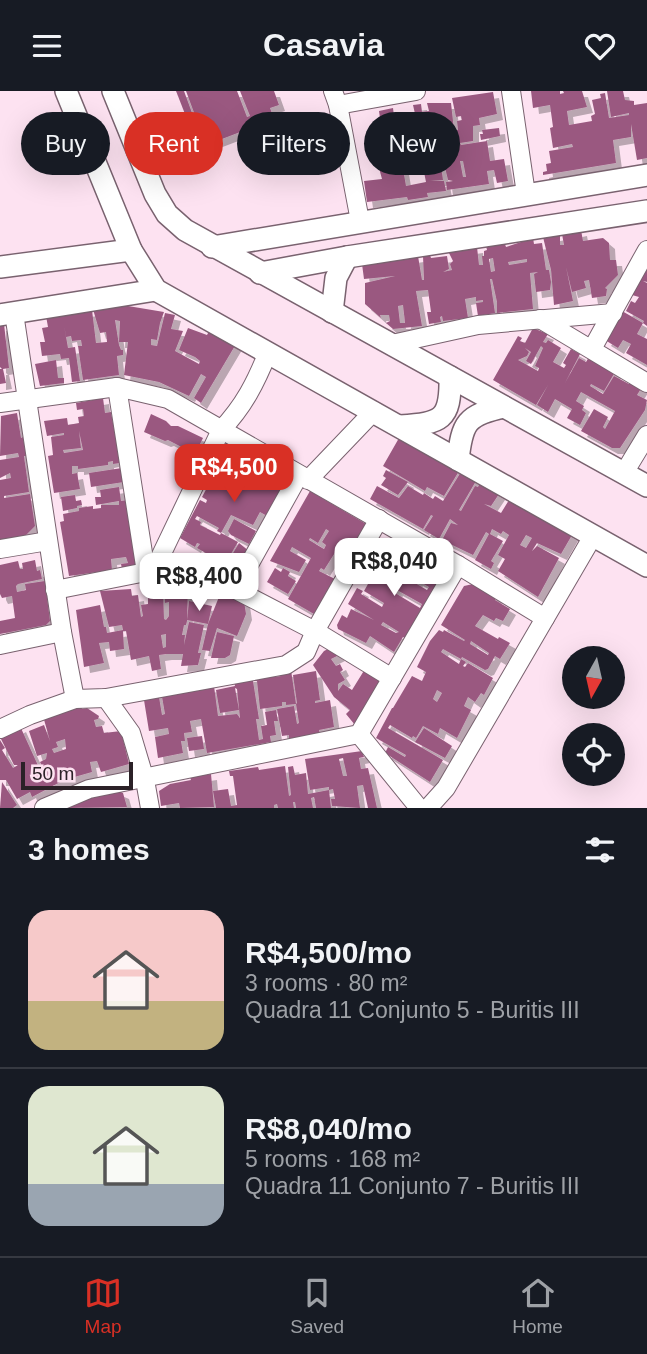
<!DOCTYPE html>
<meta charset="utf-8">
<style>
body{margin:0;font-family:Arial,sans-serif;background:#20242c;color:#f1f3f6;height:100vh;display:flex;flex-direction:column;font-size:26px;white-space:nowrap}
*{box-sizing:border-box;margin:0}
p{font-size:23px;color:#9ea1a6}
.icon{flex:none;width:38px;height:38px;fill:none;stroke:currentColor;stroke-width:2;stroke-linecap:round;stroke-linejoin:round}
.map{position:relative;height:717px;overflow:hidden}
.drawer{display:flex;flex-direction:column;background:#171b24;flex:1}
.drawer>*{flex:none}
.banner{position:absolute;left:21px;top:21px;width:606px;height:63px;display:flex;gap:14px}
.needle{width:46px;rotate:188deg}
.buttons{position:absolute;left:562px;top:555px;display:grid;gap:14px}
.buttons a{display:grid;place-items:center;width:63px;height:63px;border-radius:50%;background:#171b24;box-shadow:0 7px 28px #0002;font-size:35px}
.scale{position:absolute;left:21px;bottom:18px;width:112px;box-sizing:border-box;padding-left:7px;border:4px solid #2b2127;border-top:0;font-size:19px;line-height:24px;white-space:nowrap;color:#2b2127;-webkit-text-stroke:5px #fde2f1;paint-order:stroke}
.price{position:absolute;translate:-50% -60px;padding:0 16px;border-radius:14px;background:#fff;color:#222;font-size:23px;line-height:46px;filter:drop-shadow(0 2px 4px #0008)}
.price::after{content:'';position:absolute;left:50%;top:42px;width:21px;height:16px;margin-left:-10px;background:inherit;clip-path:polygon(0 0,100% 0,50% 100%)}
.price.active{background:#d93025;color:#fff}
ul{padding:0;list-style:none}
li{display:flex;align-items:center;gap:21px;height:175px;padding:0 28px}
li+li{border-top:2px solid #363941}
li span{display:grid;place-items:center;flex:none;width:196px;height:140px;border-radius:21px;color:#555}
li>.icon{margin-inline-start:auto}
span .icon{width:84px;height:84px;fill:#fffc;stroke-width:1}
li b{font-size:30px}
h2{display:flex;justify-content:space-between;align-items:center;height:84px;padding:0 28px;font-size:30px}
.pill{padding:0 24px;border-radius:32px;background:#171b24;box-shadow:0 7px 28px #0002;font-size:24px;line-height:63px}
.pill.active{background:#d93025;color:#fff}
header{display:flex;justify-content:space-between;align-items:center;height:91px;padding:0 28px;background:#171b24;font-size:32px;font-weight:700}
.tabs{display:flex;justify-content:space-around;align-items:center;height:98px;border-top:2px solid #363941;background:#171b24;font-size:19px;color:#9ea1a6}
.tabs a{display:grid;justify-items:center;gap:4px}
.tabs .active{color:#d93025}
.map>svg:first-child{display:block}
.building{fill:#9a5980;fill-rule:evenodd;filter:url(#shadow)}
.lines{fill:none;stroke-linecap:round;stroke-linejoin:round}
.minor-casing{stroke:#79626f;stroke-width:20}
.tertiary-casing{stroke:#79626f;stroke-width:24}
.minor{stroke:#fff;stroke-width:18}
.tertiary{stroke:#fff;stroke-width:21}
</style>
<header><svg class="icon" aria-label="menu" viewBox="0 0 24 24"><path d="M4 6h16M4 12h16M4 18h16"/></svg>Casavia<svg class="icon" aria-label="heart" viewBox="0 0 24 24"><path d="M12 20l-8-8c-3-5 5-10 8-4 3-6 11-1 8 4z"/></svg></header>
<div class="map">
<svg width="647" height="717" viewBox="0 0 647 717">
<defs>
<filter id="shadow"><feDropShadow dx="6" dy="6" stdDeviation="0" flood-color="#0004"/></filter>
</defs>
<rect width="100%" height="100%" fill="#fde2f1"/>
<g class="building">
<polygon points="176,0 184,0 200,44 194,46"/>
<polygon points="186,0 237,0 247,26 250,25 240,0 274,0 279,14 270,17 274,28 214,51 211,40 202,43"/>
<polygon points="531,0 560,0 560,3 564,2 563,0 582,0 587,16 567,20 569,34 592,30 591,25 595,23 592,9 601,7 600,3 605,2 609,27 629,24 629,22 611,26 607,0 623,0 625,9 634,10 634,14 647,12 647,67 637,69 631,33 631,46 613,49 616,72 543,84 543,81 547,80 546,73 551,72 549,60 573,56 572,53 553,57 550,37 553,36 550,14 533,17"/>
<path d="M493,1L497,23L479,27L480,34L473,35V50L460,52L461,54L487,50L490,70L504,68L508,90L497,92L494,79L487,80L489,93L447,99L446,91L453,90L448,89L442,64L435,66V69L440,68L443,89L430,90H444L446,100L427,102L428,106L408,109L407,106L367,111L364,90L382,88L376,66H372L369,44L393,42L397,72H402L406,95L426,91L422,71L414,73L412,63L410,64L411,73L402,75L400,62L402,61L398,38L416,34L420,58H423L413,14L421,13L422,21L429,20L427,12H451L454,39H458L457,30L462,29L461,25L456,26L452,7ZM460,70H463L466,86H463Z"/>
<polygon points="393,17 396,40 382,42 379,20"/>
<polygon points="499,37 500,45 481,49 480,43 483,43 482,39"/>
<polygon points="581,139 583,150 603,147 609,152 610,169 616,169 618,184 605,197 607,198 606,205 592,207 589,189 584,190 586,197 572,201 566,176 573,210 554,214 551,179 543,146 560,143 560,154 564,154 562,143"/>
<path d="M533,147L534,153L542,152L546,179H549L551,191L550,199L536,201L534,183L538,181L530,182L533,218L497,222V211L492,188H490L495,222L478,225L476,212L483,211V209L476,210V206L465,208L468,227L443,230L442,225L440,226L441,231L429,233L427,221H431L428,199L416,200L422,235L393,238L386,232L390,230L389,224H380L381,227L365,213V192L395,185L364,188L362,173L418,165L422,189H424L423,165L430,164L431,167L447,165L449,178L443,181L452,179L450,173L453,170L448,160L477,156L479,174H483L482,165H484V160L487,159L486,155L505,153L506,156ZM493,167L495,180L491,181L489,168ZM527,168V171L509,174L508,171ZM403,214L405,232H400L398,215Z"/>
<polygon points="647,178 647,191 643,190 647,192 647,235 643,232 637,243 647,248 647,274 626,262 631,253 623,249 618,257 605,249 622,220 643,232 644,230 626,220 631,210 635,212 639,206 632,204"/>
<polygon points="116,213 164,221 160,232 157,249 151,248 151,254 157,255 165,222 175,224 171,238 183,240 175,260 199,273 200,270 195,266 179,259 188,237 207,244 210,238 236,253 201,312 194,307 206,286 201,283 189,305 159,291 124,284 128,251 119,251 120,230 115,229 119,254 121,259 123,259 123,264 117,265 119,284 83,289 78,255 82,255 81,249 72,250 71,245 66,246 64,234 68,257 75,256 80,290 72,291 69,267 61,268 60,263 42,265 40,251 45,251 42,237 48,236 46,225 92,219 96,252 107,251 106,241 100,242 92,215"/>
<polygon points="4,233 9,277 3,278 6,292 0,293 0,278 2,278 0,276 0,234"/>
<path d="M533,237L548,243L543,251L546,252L548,249L561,257L553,271L564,277L566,274L563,272L571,258L580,263L565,292L579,267L586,271L589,266L615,281L604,300L591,293L590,295L603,303L614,285L629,293L631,290L642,296L637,304L647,309L645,319L620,357H612L581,340L594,318L608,326L603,336L605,338L615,320L581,301L576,310L584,315L582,319L586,322L580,334L567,327L572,318L555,308L548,321L537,314L548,294L536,314L493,289L518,245L522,247L520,250L525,252ZM541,255L543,257L535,275L539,277L538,280L518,269L527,265L529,261L525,257L531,261L526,270L531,273Z"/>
<polygon points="56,269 58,287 64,287 64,292 40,295 35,273"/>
<path d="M103,307L105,322L111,321L120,372L113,373V370L108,371V374L78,378V375H72V383L77,382L80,398L54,402L48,365L53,364L51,346L64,344V342L47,345L44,330L67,327L68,334L79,332L78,326L84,325L83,318L77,319L76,312ZM79,340L83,359L64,362L63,359L81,357Z"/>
<polygon points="17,322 21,347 23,346 26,365 24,365 29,401 4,405 4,407 30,403 35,435 22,448 0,452 0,389 11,387 10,382 0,387 0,369 19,366 18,362 0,365 1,325"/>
<polygon points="151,323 166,330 171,335 178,335 203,347 195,363 168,349 165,350 144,341"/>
<polygon points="399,347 459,380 444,405 427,396 425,400 383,375"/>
<path d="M240,359L291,388L269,426L260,421L253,434L231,424L221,442L238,451L225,473L197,457L200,453L197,452L195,456L180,447L200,409L206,412L207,409L202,406L218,376L248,393L249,390L229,378ZM197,425L219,437L217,440L221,442L220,444L200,434L201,431L195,428Z"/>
<polygon points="122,377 124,391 91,396 89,382"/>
<polygon points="386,379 408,391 398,404 381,394 386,387 383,385"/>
<path d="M461,381L476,390L459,419L461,420L475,395L478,396L480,392L499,403L491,415L484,413L501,422L509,409L572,444L561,463L537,452L532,460L537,455L559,467L538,506L498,480L505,468L498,464L514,435L509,444L503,440L501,443L492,438L490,443L503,450L491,470L494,472L491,478L475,469L489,443L486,441L473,464L442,449L451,432L458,434L450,428L439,448L424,439L433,425L431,424L423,438L370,408L377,395L399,407L408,395L423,404L424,402L433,408L435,405L443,410ZM526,444L532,447L526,457L520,454Z"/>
<polygon points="119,396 121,410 128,409 137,474 122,478 121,473 128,472 126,466 111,468 112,479 69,485 60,431 64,430 63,423 79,420 79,417 93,415 93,418 101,417 101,414 119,414 119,410 96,414 95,406 101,406 100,399"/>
<path d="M310,400L368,434L356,455L351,452L344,465L336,460L324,479L321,477L319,480L337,489L320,521L314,523L288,508L311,467L292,456L290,460L306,469L299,481L270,470ZM326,438L329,440L322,451L326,454L324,458L309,449L310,447L318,452Z"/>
<polygon points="75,404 76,410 81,409 82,414 77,415 77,417 63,420 61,406"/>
<polygon points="234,428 256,440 249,453 231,444 228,440"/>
<path d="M392,450L406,458L408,455L443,474L437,484L443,487L410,550L403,546L394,561L370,545L366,552L338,538L337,534L342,524L347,527L351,518L374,529L348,513L357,497L363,500L361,503L382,516L384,512L364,500L368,493L364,491L368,484L388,494L367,482L376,466L385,471L383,474L403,485L405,482L407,483L414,471L407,481L382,467ZM417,489L429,496L427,499L415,492ZM397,499L422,513L420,517L395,502ZM383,531L399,541L396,542L381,534Z"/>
<polygon points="239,452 249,460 238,480 226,474"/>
<polygon points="35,469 37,480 40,479 42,488 18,493 16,495 17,501 26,499 25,493 45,490 50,530 46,534 0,543 0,530 15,527 12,505 2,507 0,503 0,474 18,470 20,478 23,478 22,472"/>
<polygon points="275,477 281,481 283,477 290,481 288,485 296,490 288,503 267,491"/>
<path d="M473,493L496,506L495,509L510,518L503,530L496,527L494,530L483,524L475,535L498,548L499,546L510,552L500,568L495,565L488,578L485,579L462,566L461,568L466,571L463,575L465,576L468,572L493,587L484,604L481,602L475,611L468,606L464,615L471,619L457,647L440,637L438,643L423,635L416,647L413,645L412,647L390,634L388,637L443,669L430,691L385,662L388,656L405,666L406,664L376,647L392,617H393L412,585L422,590L426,581L417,576L430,550L439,539L443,541L444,539L464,550L465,549L441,534L464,495ZM471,550L489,562L488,564L470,553ZM443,558L461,568L459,573L441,561ZM437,599L442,602L437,611L433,608Z"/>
<path d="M153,495V500L163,499L164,528L166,529L169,525V511L165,512V497L174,499V495L188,496L187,530L186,534H184L182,544H185L184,554L189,531L204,534L198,562H201L198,574L181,575L183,563H166L159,564L161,578L152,580L149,565L131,569L126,540H123L124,558L110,560L109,551L99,552L104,572L84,576L76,519L100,514L104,536H106L107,542L123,539L122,534L109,536L100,500L131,498L132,505L138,504L141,526L143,525L141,514L148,513V496ZM166,543V556L163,557L161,544Z"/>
<polygon points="221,501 244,510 246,523 237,545 217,537 210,560 202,559 208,533"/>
<polygon points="189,510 212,515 208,533 187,529"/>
<polygon points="217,541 234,545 230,564 225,567 211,567"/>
<polygon points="330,557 339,564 331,568 336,575 340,573 343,579 340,581 345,589 338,593 338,600 343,593 352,599 365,578 379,586 382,594 355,634 346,623 350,619 334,606 313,574 324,560"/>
<polygon points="291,579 296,613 297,612 293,584 316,580 320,609 315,610 315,612 330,609 334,636 319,639 320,643 289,648 289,644 282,645 277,618 294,615 297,633 299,632 296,613 286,614 286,611 282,611 282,615 260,618 257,590 253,590 259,628 256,628 259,649 263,648 261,635 267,634 265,621 276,619 278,630 274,630 276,644 270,645 271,651 207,662 201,628 190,630 192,641 184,642 185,650 181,650 183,662 158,667 155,646 169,643 168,637 149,640 143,603 158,600 162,624 165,623 161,600 214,595 218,625 237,623 240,627 237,598 235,597 239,619 220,622 216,599 235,595 233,587 272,582 272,586 281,585 281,581"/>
<path d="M81,614L82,618L87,617L99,625L98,628L94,629L96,636L102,635L104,642L121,640L129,673L101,681L97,670L90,671L92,681L64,689L32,706L30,701L17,708L6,689H0V649L5,657L2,659L13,677L18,674H14L0,646L20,635L46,692L49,691L40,671L46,668L47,662L37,665L29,640L44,634L50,650L43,625ZM65,648L66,658L54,662L52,658L58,656L56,651Z"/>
<polygon points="424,637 452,655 445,667 415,651"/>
<polygon points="202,645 204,658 189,660 187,647"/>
<path d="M362,660L364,666L359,667L361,678L368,677L377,717H368L363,694L357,695L360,717L332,715L331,708H335L333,698L329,699V696L310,699L305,668ZM343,667L347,685H343L339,668Z"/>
<polygon points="285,675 289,705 291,704 288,676 293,675 295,684 306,682 308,703 329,699 331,717 316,717 314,706 311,707 313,717 296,717 295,711 293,711 294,717 278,717 277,713 274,714 274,717 216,717 213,700 228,698 231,715 237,714 233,685 230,685 229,680 258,676 259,679"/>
<polygon points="211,683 214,716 180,717 179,712 161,715 159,700 170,693 191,689 190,686"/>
<polygon points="2,691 17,714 13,717 0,717"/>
<polygon points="116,699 123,702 127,716 70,717 69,714 83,707"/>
</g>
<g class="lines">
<g class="minor-casing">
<g id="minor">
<polyline points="333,0 338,14 360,130"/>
<polyline points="511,0 526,103"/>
<polyline points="338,14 416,0"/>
<polyline points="14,222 62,541 75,608"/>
<polyline points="540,228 647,292"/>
<polyline points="392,253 478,234 613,222"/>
<polyline points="592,258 647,159"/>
<polyline points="117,296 146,481"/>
<polyline points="0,312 117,296 168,308 458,474 545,527"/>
<polyline points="624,382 647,344"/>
<polyline points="308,389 374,320"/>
<polyline points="0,458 48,450"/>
<path d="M153,481L221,339C244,315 256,291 268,261"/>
<polyline points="236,497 299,384"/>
<polyline points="55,499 146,481 215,488 315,540 392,587"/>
<polyline points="0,554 62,541"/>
<polyline points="106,607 131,642 145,689 150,717"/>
<polyline points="0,638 30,624 75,608 106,607 286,574 306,561 315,540 379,428"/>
<polyline points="359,643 419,717"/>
<polyline points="44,717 89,698 359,643 458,474"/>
<polyline points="428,717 446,697 593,445"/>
</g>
</g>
<g class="tertiary-casing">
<g id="tertiary">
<polyline points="66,0 131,159 156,199 647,475"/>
<polyline points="113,0 155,103 167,123 185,139 647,395"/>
<polyline points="212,156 647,84"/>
<polyline points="0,176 131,159"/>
<polyline points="260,182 347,166 647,120"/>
<polyline points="332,221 336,187 347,166"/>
<polyline points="0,224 156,199"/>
<path d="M400,335C441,332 451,330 450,286"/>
<path d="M458,369C462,332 466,324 504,316"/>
</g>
</g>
<use href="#minor" class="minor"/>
<use href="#tertiary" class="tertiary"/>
</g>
</svg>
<div class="buttons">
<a><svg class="needle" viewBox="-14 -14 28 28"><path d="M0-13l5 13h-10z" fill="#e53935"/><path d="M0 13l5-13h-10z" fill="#9ea1a6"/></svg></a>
<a><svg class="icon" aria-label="locate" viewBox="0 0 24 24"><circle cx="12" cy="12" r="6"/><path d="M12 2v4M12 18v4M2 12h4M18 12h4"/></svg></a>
</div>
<div class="scale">50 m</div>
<b class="price active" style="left:234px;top:413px">R$4,500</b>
<b class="price" style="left:394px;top:507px">R$8,040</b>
<b class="price" style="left:199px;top:522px">R$8,400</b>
<div class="banner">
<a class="pill">Buy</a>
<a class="pill active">Rent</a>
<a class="pill">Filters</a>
<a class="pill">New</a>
</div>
</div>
<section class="drawer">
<h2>3 homes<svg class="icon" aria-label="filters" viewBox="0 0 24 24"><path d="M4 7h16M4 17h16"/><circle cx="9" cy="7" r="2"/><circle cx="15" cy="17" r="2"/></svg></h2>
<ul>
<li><span style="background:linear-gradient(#f6c9c9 65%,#c2b280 0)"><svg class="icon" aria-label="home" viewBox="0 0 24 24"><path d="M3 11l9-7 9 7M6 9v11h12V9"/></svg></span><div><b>R$4,500/mo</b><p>3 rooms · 80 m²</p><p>Quadra 11 Conjunto 5 - Buritis III</p></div></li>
<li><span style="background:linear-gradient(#dfe7d0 70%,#9aa5b1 0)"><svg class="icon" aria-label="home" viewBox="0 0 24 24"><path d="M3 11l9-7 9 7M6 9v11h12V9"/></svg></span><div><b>R$8,040/mo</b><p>5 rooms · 168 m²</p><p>Quadra 11 Conjunto 7 - Buritis III</p></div></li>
</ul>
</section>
<nav class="tabs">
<a class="active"><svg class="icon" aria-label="map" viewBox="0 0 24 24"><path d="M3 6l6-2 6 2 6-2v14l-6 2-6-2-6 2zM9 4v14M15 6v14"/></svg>Map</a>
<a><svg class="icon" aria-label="saved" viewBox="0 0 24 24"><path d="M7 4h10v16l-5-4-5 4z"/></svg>Saved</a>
<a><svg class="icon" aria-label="home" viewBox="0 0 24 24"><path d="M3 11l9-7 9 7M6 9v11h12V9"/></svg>Home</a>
</nav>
